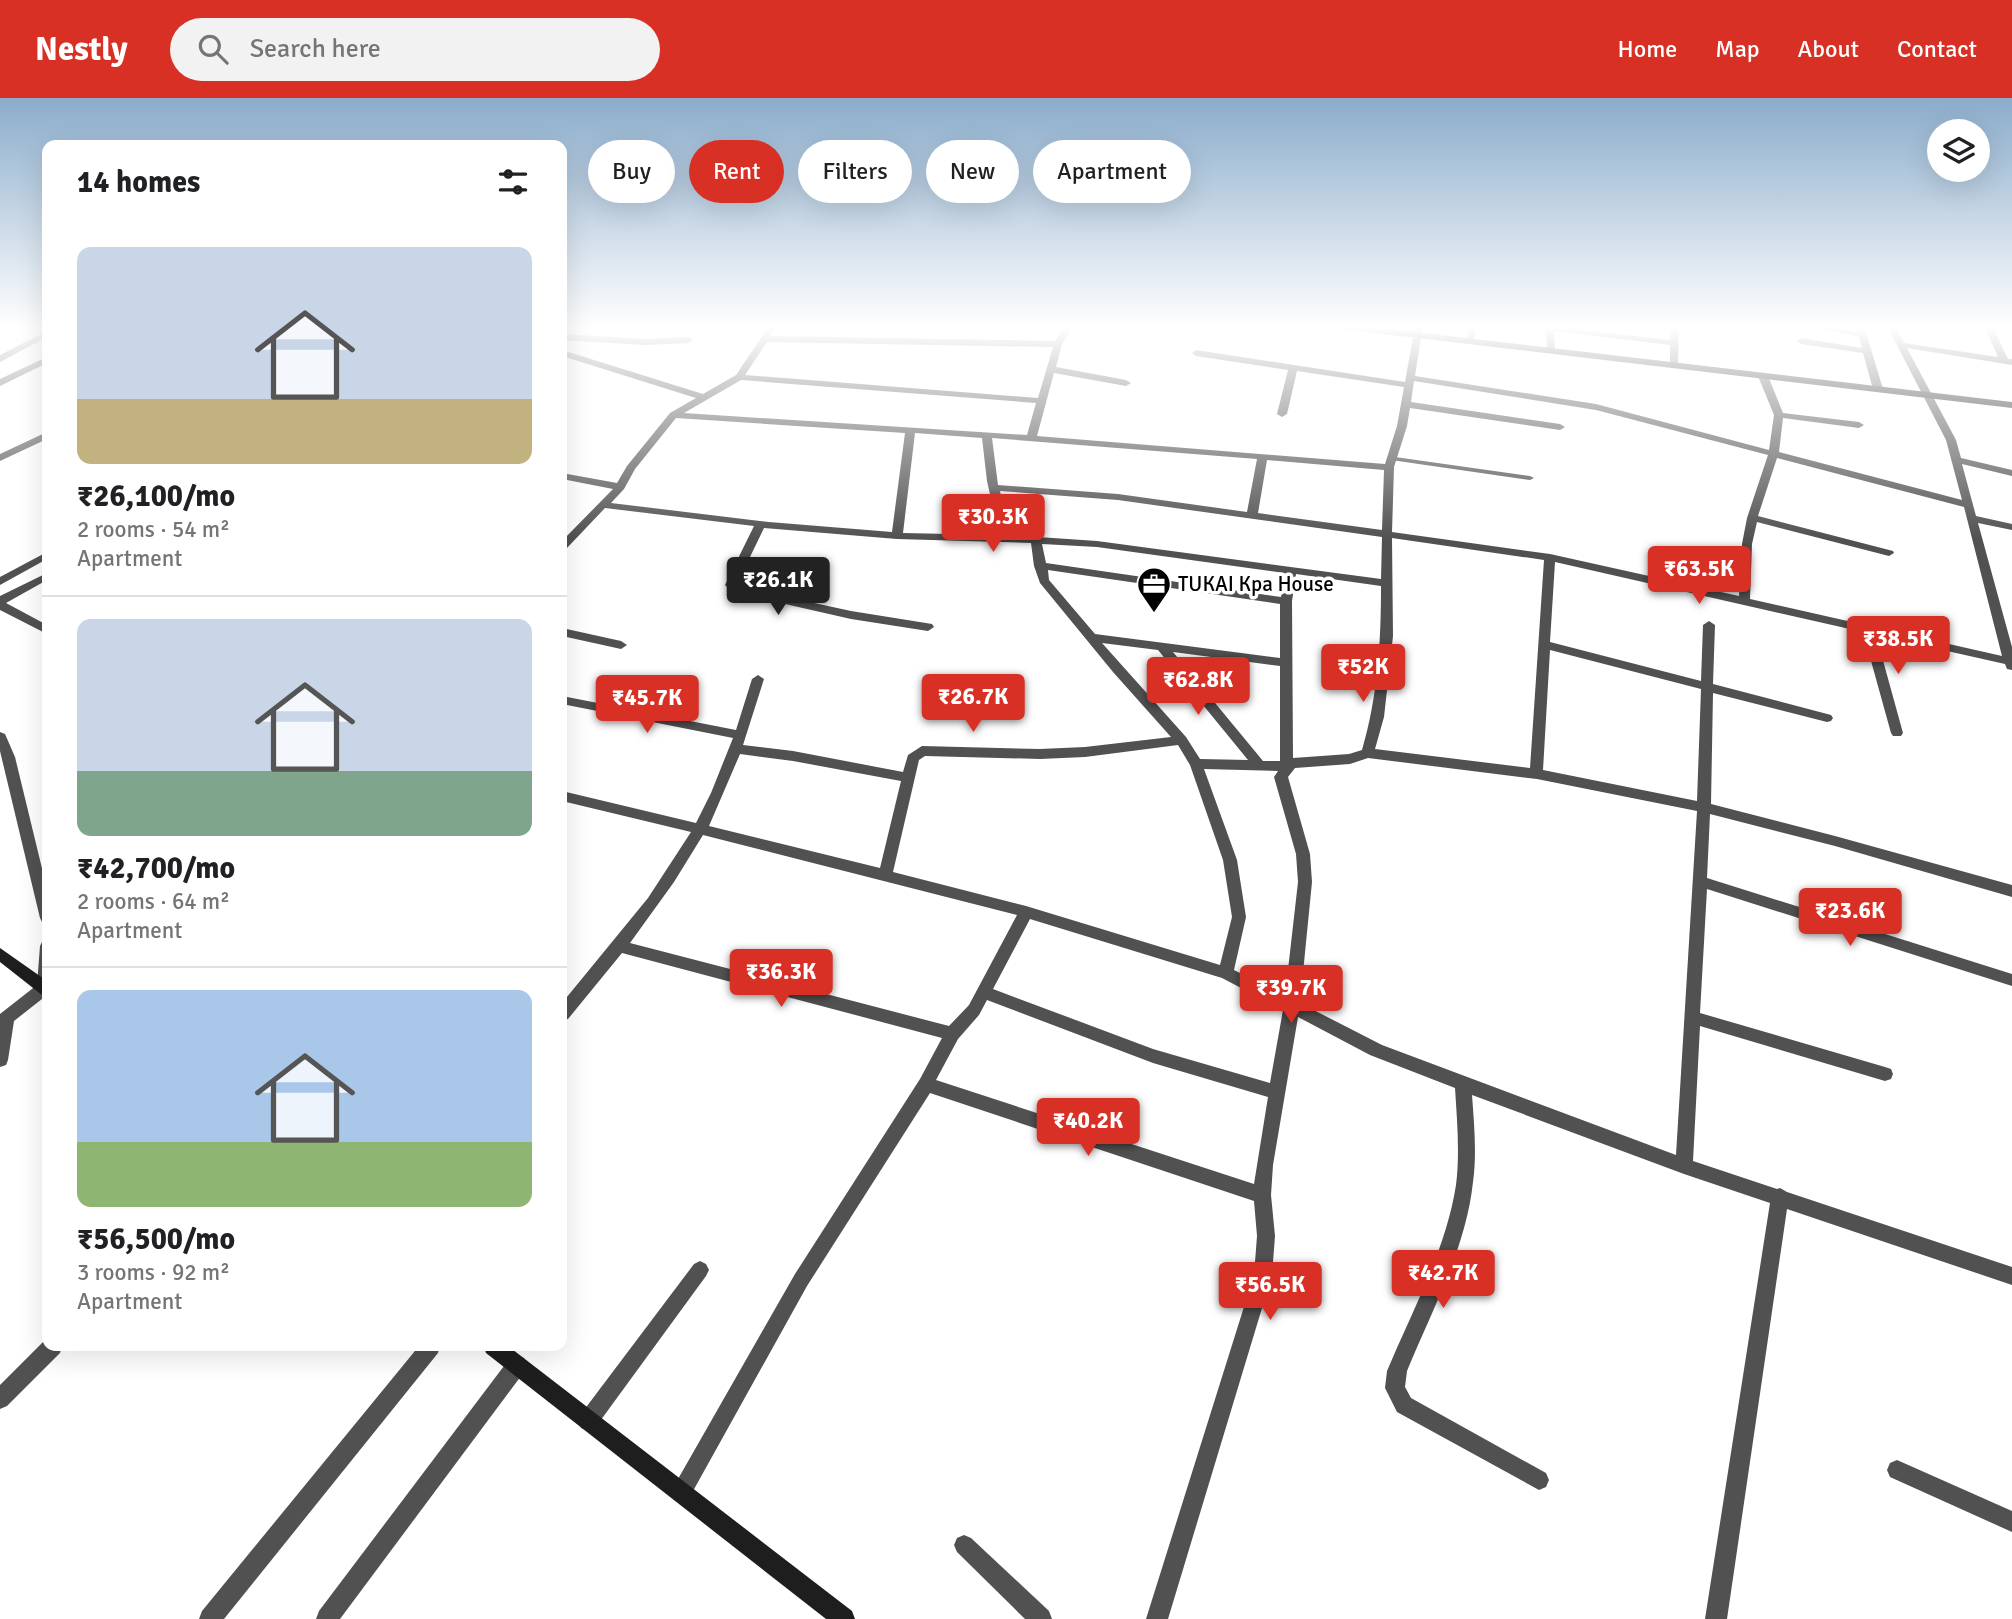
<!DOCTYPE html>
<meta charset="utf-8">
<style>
body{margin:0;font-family:Signika,sans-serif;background:#f2f2f2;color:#202124;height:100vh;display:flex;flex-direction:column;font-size:26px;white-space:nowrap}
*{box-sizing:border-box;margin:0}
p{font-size:23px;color:#757577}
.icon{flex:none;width:38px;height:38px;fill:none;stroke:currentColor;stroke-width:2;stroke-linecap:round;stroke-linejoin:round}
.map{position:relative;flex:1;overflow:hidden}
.side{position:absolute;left:42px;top:42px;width:525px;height:1211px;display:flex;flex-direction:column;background:#fff;border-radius:14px;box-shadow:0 7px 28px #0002}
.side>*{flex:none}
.hud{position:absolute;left:588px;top:42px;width:665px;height:63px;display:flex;gap:14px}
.controls{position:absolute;left:1927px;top:21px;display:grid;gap:14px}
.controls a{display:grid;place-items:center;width:63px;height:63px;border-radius:50%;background:#fff;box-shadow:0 7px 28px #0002;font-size:35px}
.price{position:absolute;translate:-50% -60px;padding:0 16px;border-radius:7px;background:#d93025;color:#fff;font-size:23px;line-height:46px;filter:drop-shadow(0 2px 4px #0008)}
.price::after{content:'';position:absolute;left:50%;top:42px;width:21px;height:16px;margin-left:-10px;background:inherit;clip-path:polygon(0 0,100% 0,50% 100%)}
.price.current{background:#222;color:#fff}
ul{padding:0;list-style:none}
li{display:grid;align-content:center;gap:14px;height:371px;padding:0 35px}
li+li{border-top:2px solid #e0e0e0}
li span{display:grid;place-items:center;height:217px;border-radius:14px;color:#555}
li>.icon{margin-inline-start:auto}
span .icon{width:126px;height:126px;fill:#fffc;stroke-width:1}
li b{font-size:30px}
h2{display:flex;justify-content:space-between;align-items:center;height:84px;padding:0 35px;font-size:30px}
.pill{padding:0 24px;border-radius:32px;background:#fff;box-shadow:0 7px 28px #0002;font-size:24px;line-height:63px}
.pill.current{background:#d93025;color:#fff}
header{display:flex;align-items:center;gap:42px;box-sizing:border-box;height:98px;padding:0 35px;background:#d93025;color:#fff}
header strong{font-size:33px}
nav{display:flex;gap:38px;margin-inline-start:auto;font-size:24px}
.search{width:490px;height:63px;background:#f2f2f2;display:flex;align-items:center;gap:18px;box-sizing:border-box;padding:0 24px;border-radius:38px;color:#757577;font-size:26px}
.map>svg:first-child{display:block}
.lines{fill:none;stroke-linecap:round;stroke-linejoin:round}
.lane{fill:#515151;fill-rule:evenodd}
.street{fill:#515151;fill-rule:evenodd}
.secondary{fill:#1e1e1e;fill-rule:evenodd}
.labels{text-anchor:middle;stroke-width:7;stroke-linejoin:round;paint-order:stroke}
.poi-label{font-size:21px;fill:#000;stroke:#fff;text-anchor:start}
</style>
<header>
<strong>Nestly</strong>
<div class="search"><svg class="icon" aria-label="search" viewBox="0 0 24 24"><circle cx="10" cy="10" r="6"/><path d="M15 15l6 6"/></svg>Search here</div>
<nav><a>Home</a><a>Map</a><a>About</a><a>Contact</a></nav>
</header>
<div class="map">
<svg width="2012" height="1521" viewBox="0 0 2012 1521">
<rect width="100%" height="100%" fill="#fff"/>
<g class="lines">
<polygon class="lane" points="1388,358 1530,378 1534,380 1530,382 1391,362 1388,362"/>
<g class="street">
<path d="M769,228H777L770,238L1055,243L1066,228H1074L1062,246L1056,269L1126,282L1131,285L1126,288L1054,275L1037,338L1385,366L1397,328L1404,289L1297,273L1287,316L1282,319L1277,316L1288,272L1196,258L1192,255L1196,252L1405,284L1415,228H1423L1415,278L1596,306L1769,352L1774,317L1758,278L1763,275L1768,278L1783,315L1859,324L1864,327L1859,330L1783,320L1779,354L1962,402L1946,342L1887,228H1895L1904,245L1998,259L1984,228H1992L2008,261H2012V267L1907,250L1956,342L1961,360L2012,372V378L1962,366L1976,418L2012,426V432L1978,425L2012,549V572L2007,571L2005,566L1876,537L1903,635L1901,638H1893L1891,635L1863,534L1555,464L1550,544L1701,583L1703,527L1709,523L1715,527L1713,586L1831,617L1833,620L1831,623L1827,624L1713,595L1711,706L1835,738L2012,787V799L1835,748L1710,716L1707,780L2012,876V888L1707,791L1700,915L1885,969L1891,971L1893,976L1891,981L1885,983L1700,928L1693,1063L1777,1091L1780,1090L1787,1094L2012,1169V1187L1787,1111L1727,1521H1705L1770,1105L1684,1076L1472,997C1474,1025 1477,1055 1473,1084C1466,1150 1432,1212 1407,1273L1405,1289L1411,1300L1546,1375L1549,1382L1546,1389L1539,1392L1397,1314L1385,1290L1387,1273C1412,1213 1446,1152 1456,1087C1460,1055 1457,1022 1455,990L1370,957L1298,919L1273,1067L1271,1097L1275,1138L1272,1177L1168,1521H1146L1254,1177L1257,1138L1254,1103L930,995L807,1188L688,1402L681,1405L674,1402L671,1395L674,1388L795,1176L920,981L942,940L622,855L568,921L562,923V905L648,800L691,734L562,703V693L696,725L711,695L733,640L562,606V598L736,632L752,581L758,577L764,581L743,647L793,653L903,674L908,657L922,648L1040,651L1085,649L1171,639L1113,574L1040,485L1034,468L1031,445L897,441L764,430L737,486L740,489L851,513L932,526L934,529L928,533L851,521L732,494L725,487L754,428L605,410L566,451L562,452V443L613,391L562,381V375L617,385L627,368L670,315L696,300L562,258V252L703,296L736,277ZM767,244L1053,249L1038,300L745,277ZM741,282L1036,305L1027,337L684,315ZM1414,283L1596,312L1768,357L1747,420L1742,446L1739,498L1550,456L1392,434L1394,369L1407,328L1410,310L1560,332L1565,329L1560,326L1411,304ZM676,320L905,335L892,434L769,424L611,405L624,391L635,371ZM915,335L982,340L987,383L999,437L903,435ZM992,340L1257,361L1247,414L1118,396L998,387ZM1777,360L1964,409L2002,558L1750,501L1752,446L1757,424L1889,458L1894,455L1893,453L1758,418ZM1267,362L1384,372L1382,432L1258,415ZM1000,393L1118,402L1382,439L1381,481L1097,443L1010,437ZM1392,440L1544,462L1530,670L1375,651L1384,619L1393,538ZM1042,446L1097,449L1285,475L1281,499L1046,465ZM1048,472L1280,506V560L1095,536L1049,482ZM1296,476L1381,488C1381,543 1378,598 1362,652L1349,656L1293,660L1292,503ZM1102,545L1158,552L1248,662L1200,661L1186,639ZM1550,552L1701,591L1697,703L1543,672ZM1173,554L1280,568V663H1263ZM1178,647L1190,667L1223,762L1232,819L1220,867L1026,808L893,774L919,662L925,658L1040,661L1085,659ZM740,656L793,663L901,683L880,770L709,728ZM1368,660L1537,681L1697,713L1676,1057L1382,947L1300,905L1312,784L1310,756L1288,679L1295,670L1350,666ZM1204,671L1278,673L1274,679L1296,756L1298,784L1285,898L1234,872L1246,819L1237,762ZM703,737L1017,817L969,907L949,928L630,845L674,784ZM1030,821L1222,880L1283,912L1270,985L1153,951L993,891ZM987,902L1153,965L1268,999L1254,1086L936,982L958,941L979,917Z"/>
<polygon points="1468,228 1476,228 1474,245 1467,243"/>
<polygon points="1545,228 1670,242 1671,228 1679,228 1678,267 1674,270 1670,267 1670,247 1554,233 1555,253 1548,255"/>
<polygon points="1810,228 1829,228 1857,234 1856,228 1864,228 1883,291 1881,293 1873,291 1863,255 1801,246 1797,243 1801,240 1862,250 1859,239"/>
<polygon points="47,233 47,239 0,264 0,257"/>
<polygon points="562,236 645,241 689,239 693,242 689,245 645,247 562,242"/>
<polygon points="47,259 47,265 0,288 0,281"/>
<polygon points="47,334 47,341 0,363 0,356"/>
<polygon points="47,454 47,461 0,487 0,479"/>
<polygon points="47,475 47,482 6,505 47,527 47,536 0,512 0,498"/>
<polygon points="562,530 621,543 627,547 621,551 562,538"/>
<polygon points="0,634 5,636 15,659 47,791 47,826 42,824 40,820 0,653"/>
<polygon points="47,842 47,897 14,923 8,962 6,967 0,969 0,916 37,887 40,848 42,844"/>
<polygon points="700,1163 706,1166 709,1172 706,1178 595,1330 588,1333 581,1330 578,1323 581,1316 694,1166"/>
<polygon points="46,1241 47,1248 62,1248 60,1255 7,1308 0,1311 0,1287"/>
<polygon points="419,1248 440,1248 438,1255 224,1521 199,1521 202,1513"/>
<polygon points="517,1257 524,1260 527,1267 524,1274 340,1521 316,1521 319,1513 510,1260"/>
<polygon points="1897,1362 2012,1413 2012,1434 1890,1379 1887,1372 1890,1365"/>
<polygon points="964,1437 971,1440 1049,1513 1052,1521 1025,1521 957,1454 954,1447 957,1440"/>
</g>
<g class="secondary">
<polygon points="1337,228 1364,228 2012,304 2012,310 1341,231"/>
<polygon points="0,850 47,883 47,898 42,897 0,864"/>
<polygon points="484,1248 508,1248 852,1513 855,1521 826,1521 486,1255"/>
</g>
</g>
<linearGradient id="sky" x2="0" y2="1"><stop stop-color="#8baccb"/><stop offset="0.52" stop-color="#fff"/><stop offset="1" stop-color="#fff" stop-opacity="0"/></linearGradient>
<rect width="2012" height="441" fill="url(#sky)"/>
<defs>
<g id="office-pin" transform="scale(1.75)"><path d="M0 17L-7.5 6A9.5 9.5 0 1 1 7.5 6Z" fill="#000" stroke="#fff"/><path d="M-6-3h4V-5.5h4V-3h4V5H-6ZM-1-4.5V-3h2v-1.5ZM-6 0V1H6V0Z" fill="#fff"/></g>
</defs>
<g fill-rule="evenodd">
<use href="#office-pin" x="1154" y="486"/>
</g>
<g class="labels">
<g class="poi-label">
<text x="1178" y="493">TUKAI Kpa House</text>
</g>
</g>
</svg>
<div class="controls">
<a><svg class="icon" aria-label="layers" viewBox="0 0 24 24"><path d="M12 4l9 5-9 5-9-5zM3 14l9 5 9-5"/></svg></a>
</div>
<b class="price" style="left:993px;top:456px">₹30.3K</b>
<b class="price" style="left:1699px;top:508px">₹63.5K</b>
<b class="price current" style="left:778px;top:519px">₹26.1K</b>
<b class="price" style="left:1898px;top:578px">₹38.5K</b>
<b class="price" style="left:1363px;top:606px">₹52K</b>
<b class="price" style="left:1198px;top:619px">₹62.8K</b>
<b class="price" style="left:973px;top:636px">₹26.7K</b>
<b class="price" style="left:647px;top:637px">₹45.7K</b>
<b class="price" style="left:1850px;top:850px">₹23.6K</b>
<b class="price" style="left:781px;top:911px">₹36.3K</b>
<b class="price" style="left:1291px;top:927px">₹39.7K</b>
<b class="price" style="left:1088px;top:1060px">₹40.2K</b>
<b class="price" style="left:1443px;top:1212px">₹42.7K</b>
<b class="price" style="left:1270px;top:1224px">₹56.5K</b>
<div class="hud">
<a class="pill">Buy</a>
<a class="pill current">Rent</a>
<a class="pill">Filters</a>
<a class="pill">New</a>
<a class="pill">Apartment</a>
</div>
<section class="side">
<h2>14 homes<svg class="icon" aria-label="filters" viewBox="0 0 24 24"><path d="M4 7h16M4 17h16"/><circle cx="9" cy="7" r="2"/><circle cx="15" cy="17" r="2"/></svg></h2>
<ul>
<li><span style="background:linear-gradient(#c9d6e8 70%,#c2b280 0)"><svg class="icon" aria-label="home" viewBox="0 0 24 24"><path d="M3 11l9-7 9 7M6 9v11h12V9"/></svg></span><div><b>₹26,100/mo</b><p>2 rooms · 54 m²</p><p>Apartment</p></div></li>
<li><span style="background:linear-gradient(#c9d6e8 70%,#7fa58c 0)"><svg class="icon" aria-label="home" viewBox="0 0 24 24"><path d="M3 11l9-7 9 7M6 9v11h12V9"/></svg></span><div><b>₹42,700/mo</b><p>2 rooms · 64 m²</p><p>Apartment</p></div></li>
<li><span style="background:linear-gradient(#a9c7e8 70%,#8fb573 0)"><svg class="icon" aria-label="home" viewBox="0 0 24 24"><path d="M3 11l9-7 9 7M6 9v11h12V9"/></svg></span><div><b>₹56,500/mo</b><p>3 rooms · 92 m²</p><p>Apartment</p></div></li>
</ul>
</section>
</div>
